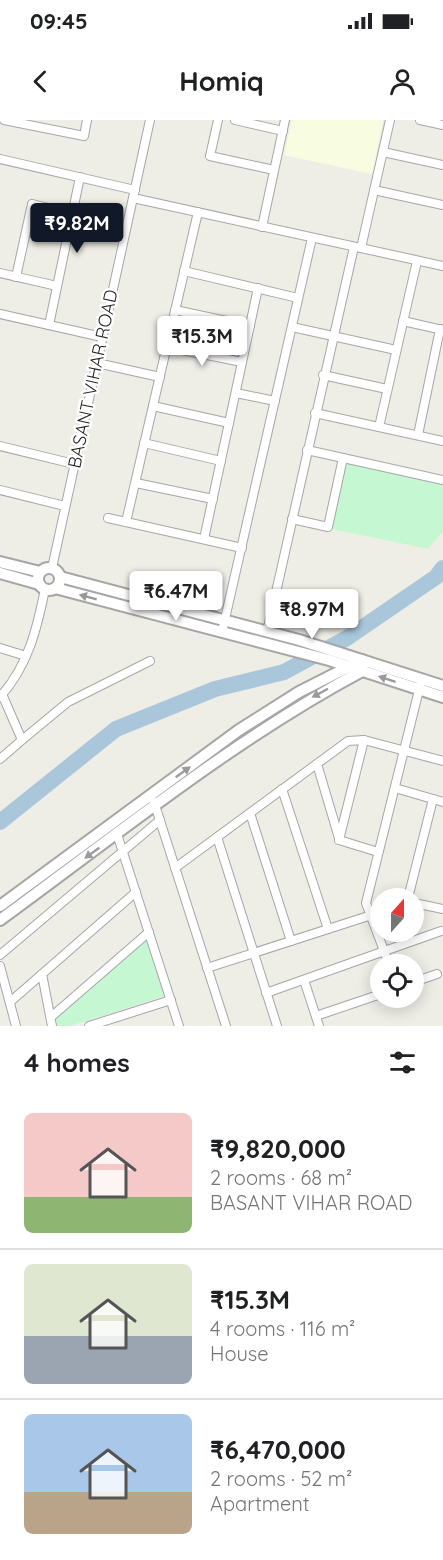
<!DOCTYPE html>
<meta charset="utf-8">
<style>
body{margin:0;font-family:Quicksand,sans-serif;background:#f6f6f6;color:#202124;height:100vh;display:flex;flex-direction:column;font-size:22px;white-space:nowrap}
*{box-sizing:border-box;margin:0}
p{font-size:20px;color:#757577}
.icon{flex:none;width:33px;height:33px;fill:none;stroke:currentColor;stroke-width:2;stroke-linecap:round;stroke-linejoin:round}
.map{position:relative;height:906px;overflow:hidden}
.sheet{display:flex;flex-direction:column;background:#fff;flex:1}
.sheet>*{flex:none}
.needle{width:39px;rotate:21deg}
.buttons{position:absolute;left:370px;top:768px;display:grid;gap:12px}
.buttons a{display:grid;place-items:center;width:54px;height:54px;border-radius:50%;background:#fff;box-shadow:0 3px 15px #0003;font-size:30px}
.price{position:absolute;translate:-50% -51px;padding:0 14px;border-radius:6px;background:#fff;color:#222;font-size:20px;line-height:39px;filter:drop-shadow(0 2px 3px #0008)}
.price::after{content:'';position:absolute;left:50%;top:36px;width:18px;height:14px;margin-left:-9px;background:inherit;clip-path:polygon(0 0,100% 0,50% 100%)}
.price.on{background:#111827;color:#fff}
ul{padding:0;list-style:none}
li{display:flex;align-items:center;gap:18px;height:150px;padding:0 24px}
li+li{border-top:2px solid #e0e0e0}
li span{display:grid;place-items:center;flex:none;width:168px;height:120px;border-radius:9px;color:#555}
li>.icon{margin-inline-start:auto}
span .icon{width:72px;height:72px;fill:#fffc;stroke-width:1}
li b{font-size:26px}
h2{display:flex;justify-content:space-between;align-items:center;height:72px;padding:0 24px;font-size:26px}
.status{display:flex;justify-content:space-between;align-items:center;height:42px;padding:0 30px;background:#fff;direction:ltr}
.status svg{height:16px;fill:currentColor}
header{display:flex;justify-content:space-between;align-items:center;height:78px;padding:0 24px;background:#fff;font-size:27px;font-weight:800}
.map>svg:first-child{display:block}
.education{fill:#f8fde1}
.park{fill:#c6f7d3}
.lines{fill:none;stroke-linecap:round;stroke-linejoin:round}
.river{stroke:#a9c6da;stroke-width:16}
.minor-casing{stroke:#a6a6a6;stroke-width:10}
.tertiary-casing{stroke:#a6a6a6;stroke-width:14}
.minor{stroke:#fff;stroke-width:8}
.tertiary{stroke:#fff;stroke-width:10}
.oneway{fill:#9a9a9a}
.labels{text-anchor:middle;stroke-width:5;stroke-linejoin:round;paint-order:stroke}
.street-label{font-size:18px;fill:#1f1f1f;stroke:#fff}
</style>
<div class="status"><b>09:45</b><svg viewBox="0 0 49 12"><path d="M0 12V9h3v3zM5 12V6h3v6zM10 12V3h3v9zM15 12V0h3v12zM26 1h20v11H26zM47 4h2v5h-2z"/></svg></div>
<header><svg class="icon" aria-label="back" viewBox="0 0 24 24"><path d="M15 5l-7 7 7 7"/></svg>Homiq<svg class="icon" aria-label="person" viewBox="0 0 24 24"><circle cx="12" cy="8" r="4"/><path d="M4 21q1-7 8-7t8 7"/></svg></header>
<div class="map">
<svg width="443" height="906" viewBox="0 0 443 906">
<rect width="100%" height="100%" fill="#efeee6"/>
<polygon class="education" points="292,0 383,0 372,54 284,35"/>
<g class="park">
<polygon points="346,343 443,364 443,411 428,429 332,409"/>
<polygon points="148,816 165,876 70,906 57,906 56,899"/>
</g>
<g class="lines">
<polyline class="river" points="0,702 116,609 215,569 284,552 347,518 436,457 443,448"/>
<g class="minor-casing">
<g id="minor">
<polyline points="4,0 84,16 87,0"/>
<polyline points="218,0 210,36 274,50"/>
<polyline points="235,0 283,11"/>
<polyline points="420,0 443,5"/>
<polyline points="383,32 443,45"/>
<polyline points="0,39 135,70"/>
<polyline points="374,70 443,85"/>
<polyline points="133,78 443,146"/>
<polyline points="262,107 285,0"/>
<polyline points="361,128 390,0"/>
<polyline points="184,151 298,178"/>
<polyline points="0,153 57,166"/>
<polyline points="16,157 32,84 72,94"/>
<polyline points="175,190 250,206"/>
<polyline points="0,194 102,217"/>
<polyline points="403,201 443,210"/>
<polyline points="49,205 80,57"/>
<polyline points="292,207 396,230"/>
<polyline points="167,227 242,242"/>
<polyline points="97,243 160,257"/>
<polyline points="323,255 387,269"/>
<polyline points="236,273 275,281"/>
<polyline points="153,286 229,303"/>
<polyline points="315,293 443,321"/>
<polyline points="379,307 417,141"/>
<polyline points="418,315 440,209"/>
<polyline points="144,323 221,341"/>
<polyline points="0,326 74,344"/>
<polyline points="307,330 443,360"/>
<polyline points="136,363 213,379"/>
<polyline points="0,370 65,386"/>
<polyline points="108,398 242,428"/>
<polyline points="292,399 328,407 343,338"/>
<polyline points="126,402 198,92"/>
<polyline points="204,419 258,168"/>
<polyline points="52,448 150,0"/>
<polyline points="222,512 312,118"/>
<polyline points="267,512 354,127"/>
<polyline points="0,528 26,536"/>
<path d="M0,577C28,546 37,509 45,469"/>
<polyline points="22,620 68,582 150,541"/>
<polyline points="0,639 22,620 2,574"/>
<polyline points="317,644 339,718"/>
<polyline points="395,668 443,682"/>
<polyline points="282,669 328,809"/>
<polyline points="154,682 226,906"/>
<polyline points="250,693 291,821"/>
<polyline points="117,714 179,906"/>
<polyline points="217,717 277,906"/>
<polyline points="339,720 364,620"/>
<polyline points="339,720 378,732"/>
<polyline points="175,748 348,621 364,620 443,641"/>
<polyline points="408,778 433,679"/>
<polyline points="414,783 443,789"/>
<polyline points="0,835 160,700"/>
<polyline points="389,844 366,783 420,566"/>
<polyline points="0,846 16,906"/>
<polyline points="207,848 381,792"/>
<polyline points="42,854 52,906"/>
<polyline points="304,860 319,906"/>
<polyline points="414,862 437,854"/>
<polyline points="266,873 441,811"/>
<polyline points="10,882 136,772"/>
<polyline points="316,896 381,874"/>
<polyline points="51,897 149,812"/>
<polyline points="89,906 171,880"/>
</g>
</g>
<g class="tertiary-casing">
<g id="tertiary">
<polyline points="0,442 40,452"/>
<circle cx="49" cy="459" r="11"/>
<polyline points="0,453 39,464"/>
<polyline points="60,457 299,520 443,566"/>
<polyline points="55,468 329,540 443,577"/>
<path d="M0,786L239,610L299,572L362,540V551C233,620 118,714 0,800"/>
</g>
</g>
<use href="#minor" class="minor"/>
<use href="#tertiary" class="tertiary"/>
</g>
<defs><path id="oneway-solid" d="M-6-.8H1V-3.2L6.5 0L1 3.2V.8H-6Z" transform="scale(1.5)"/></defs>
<g class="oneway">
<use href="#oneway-solid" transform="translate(88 477) rotate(-165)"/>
<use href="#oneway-solid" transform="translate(387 559) rotate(-162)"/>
<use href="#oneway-solid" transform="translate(320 573) rotate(152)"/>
<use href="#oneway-solid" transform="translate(183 652) rotate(-36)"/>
<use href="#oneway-solid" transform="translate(92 733) rotate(144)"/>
</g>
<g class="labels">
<g class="street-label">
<text transform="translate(93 259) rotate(-78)" y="6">BASANT VIHAR ROAD</text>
</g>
</g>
</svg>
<div class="buttons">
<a><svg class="needle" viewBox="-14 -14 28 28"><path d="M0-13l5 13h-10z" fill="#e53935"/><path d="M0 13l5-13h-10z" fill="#757577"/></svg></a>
<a><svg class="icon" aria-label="locate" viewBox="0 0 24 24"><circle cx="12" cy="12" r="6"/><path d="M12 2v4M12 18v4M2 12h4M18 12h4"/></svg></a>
</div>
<b class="price on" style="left:77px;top:134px">₹9.82M</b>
<b class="price" style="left:202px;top:247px">₹15.3M</b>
<b class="price" style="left:176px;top:502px">₹6.47M</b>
<b class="price" style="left:312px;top:520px">₹8.97M</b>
</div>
<section class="sheet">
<h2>4 homes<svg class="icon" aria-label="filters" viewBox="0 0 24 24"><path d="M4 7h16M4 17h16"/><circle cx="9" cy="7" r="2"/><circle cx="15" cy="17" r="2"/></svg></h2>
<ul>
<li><span style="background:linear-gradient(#f6c9c9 70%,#8fb573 0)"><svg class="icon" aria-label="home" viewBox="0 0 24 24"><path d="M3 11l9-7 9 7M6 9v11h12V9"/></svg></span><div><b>₹9,820,000</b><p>2 rooms · 68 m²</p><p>BASANT VIHAR ROAD</p></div></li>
<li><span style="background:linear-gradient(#dfe7d0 60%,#9aa5b1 0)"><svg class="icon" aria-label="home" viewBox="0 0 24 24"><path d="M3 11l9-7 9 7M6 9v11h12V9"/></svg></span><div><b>₹15.3M</b><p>4 rooms · 116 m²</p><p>House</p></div></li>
<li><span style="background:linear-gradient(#a9c7e8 65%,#b9a48a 0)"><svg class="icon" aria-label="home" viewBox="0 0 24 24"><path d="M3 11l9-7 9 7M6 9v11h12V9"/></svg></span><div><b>₹6,470,000</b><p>2 rooms · 52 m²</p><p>Apartment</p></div></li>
</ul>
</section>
